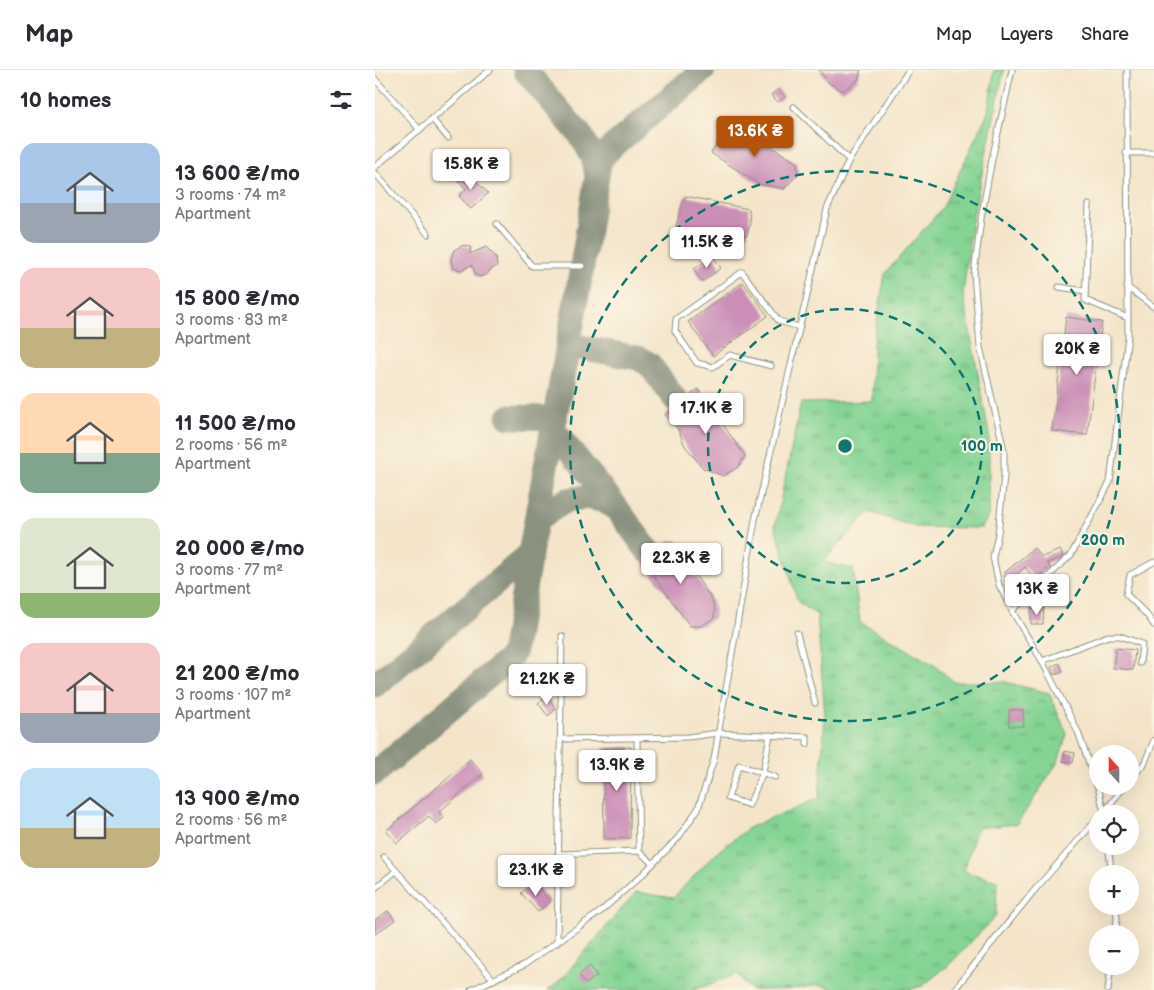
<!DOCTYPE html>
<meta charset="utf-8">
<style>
body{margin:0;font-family:"Balsamiq Sans",sans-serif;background:#f7f7f7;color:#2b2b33;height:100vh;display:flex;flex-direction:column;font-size:19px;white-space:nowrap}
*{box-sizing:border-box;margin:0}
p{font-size:16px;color:#7c7c81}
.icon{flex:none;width:28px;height:28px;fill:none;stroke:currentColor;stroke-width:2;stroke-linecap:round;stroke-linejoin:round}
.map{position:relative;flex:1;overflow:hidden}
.drawer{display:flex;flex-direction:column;background:#fff;width:375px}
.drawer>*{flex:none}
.needle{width:32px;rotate:339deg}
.tools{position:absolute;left:714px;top:675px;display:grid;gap:10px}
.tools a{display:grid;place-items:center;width:50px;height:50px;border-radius:50%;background:#fff;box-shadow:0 5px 20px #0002;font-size:25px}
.price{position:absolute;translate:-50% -42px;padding:0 11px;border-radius:5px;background:#fff;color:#222;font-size:16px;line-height:32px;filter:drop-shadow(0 1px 2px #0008)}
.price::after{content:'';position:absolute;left:50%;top:30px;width:15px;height:11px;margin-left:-8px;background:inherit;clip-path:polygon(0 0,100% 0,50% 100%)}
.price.current{background:#b45309;color:#fff}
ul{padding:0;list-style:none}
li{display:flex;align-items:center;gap:15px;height:125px;padding:0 20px}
li span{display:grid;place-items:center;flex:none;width:140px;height:100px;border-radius:15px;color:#555}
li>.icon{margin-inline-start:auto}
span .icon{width:60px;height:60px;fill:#fffc;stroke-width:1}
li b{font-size:21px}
h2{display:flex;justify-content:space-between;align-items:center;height:60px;padding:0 20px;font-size:21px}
header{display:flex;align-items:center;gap:30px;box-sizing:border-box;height:70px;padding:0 25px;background:#fff;border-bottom:1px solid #e1e1e2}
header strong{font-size:24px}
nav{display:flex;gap:28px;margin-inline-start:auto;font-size:18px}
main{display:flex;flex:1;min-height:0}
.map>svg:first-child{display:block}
.grass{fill:url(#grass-tufts);stroke:#528864}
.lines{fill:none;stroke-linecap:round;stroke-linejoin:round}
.taxiway{stroke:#8a917f;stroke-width:25}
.building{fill:#cb8fb7}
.service-casing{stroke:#8a917f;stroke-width:7}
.service{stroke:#fff;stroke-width:5}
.ring{fill:none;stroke:#0f766e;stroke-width:2.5;stroke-dasharray:9 6}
.centre{fill:#0f766e;stroke:#fcf5e5;stroke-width:2.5}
.ring-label{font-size:15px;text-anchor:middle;font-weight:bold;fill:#0f766e;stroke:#fcf5e5;stroke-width:4;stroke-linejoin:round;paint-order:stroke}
</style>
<header>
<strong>Map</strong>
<nav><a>Map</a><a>Layers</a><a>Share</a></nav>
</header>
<main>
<section class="drawer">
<h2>10 homes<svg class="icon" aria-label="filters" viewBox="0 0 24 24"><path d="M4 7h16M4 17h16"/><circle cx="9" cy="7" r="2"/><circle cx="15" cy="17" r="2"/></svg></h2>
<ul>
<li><span style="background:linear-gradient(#a9c7e8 60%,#9aa5b1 0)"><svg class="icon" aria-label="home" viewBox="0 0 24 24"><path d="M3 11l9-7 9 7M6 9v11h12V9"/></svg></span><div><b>13 600 ₴/mo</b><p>3 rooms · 74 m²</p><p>Apartment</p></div></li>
<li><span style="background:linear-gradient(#f6c9c9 60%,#c2b280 0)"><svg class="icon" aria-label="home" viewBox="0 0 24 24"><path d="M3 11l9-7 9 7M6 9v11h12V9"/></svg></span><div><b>15 800 ₴/mo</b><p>3 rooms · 83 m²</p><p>Apartment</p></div></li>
<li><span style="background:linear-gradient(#ffd9b3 60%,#7fa58c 0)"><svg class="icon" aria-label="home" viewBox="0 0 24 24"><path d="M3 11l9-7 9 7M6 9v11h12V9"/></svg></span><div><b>11 500 ₴/mo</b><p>2 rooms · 56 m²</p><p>Apartment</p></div></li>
<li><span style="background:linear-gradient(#dfe7d0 75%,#8fb573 0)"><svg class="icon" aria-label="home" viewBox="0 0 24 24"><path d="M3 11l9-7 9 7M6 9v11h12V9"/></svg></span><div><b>20 000 ₴/mo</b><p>3 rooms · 77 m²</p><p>Apartment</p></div></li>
<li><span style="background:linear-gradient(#f6c9c9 70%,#9aa5b1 0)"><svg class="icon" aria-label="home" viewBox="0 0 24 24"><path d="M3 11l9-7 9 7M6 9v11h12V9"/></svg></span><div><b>21 200 ₴/mo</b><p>3 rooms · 107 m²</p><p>Apartment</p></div></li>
<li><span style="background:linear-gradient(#bfe0f5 60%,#c2b280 0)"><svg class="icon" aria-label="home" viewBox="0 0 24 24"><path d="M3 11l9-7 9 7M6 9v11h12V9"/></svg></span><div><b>13 900 ₴/mo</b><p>2 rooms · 56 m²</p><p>Apartment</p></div></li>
</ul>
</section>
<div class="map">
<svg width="779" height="920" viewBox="0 0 779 920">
<defs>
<pattern id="grass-tufts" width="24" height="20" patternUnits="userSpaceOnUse" patternTransform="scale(1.25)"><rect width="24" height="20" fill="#85d494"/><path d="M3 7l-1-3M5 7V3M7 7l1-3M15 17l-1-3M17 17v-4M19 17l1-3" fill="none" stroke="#6cad7a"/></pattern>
</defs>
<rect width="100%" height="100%" fill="#fcf5e5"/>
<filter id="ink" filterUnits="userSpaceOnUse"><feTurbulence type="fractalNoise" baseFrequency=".02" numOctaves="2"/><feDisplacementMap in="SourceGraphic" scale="10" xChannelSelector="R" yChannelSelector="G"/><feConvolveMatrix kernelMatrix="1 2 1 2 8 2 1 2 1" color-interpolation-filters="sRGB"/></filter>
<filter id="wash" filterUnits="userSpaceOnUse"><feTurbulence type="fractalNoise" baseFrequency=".0096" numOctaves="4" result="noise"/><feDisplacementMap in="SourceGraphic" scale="20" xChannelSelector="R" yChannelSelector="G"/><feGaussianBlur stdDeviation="1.12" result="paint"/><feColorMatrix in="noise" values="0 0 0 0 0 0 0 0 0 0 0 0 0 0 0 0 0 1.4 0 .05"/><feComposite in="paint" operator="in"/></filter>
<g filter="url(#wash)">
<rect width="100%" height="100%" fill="#f4e5ca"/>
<polygon class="grass" points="619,0 629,0 597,150 588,224 614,363 614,444 607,458 541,457 494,442 448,492 478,499 485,552 559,595 579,612 630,612 674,623 692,664 683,692 642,754 602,758 589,801 622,811 621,846 574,895 547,916 534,920 464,920 445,915 408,920 376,920 362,904 319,920 172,920 183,913 261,822 298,828 342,782 375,757 444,728 450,645 442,545 423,532 400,456 426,333 497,331 498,274 510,204 568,137 613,42"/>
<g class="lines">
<g class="taxiway">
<polyline points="150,0 207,67 218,87 222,105"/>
<polyline points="193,275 263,288 274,294 300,329"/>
<polyline points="134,347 180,348"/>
<polyline points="178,359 242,438"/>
<polyline points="162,449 192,430 210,427 231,431 243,440 273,481"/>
<polyline points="0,615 155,484 203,220 224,94 228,86 237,77 328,0"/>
<polyline points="0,703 136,587 139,580 155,484"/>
</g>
</g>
<g id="blocks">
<g class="building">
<polygon points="444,0 486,0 483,10 468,21 454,13"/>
<polygon points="403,19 410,27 403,32 396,25"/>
<polygon points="358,52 422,93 423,104 409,119 384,114 336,83"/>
<polygon points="86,103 90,108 94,104 113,123 96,139 84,126 91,119 81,109"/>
<polygon points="310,126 374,139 375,153 372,165 356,171 299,162"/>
<polygon points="89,175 96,177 95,184 111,177 121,187 122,196 114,201 111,205 104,207 101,205 97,195 86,200 78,198 76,189 79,180"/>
<polygon points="338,186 346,198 327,212 319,199"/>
<polygon points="368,212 393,246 338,286 313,252"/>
<polygon points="691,247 727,252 712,365 677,361"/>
<polygon points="323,319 370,386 363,397 348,406 328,398 310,376 303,359 290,345"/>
<polygon points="296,470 336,528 340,540 339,548 326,556 315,556 267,490"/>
<polygon points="659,478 667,487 685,480 688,487 672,493 675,497 660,509 650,497 634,511 628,504"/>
<polygon points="656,538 669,538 668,554 656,554"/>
<polygon points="741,578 760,580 758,600 738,598"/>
<polygon points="684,593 688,602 679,605 676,597"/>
<polygon points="172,626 181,639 173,646 163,633"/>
<polygon points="634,640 648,640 649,656 634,656"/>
<polygon points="256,677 255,768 229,769 228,678"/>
<polygon points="690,681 700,683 698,693 688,691"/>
<polygon points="95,689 108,704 64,742 69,748 61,754 54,746 22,773 11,761"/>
<polygon points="159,812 175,832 163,842 146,823"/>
<polygon points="13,841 20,850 0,864 0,850"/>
<polygon points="215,896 222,906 211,914 204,905"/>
</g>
</g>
</g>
<g filter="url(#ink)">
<use href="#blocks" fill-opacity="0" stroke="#8a917f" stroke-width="1"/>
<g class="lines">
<g class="service-casing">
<g id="service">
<polyline points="637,0 616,94 606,149 599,204 605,277 629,380 629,406 623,464 618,487 624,515 637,541 667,591 703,662 722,716"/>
<polyline points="0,9 45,60"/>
<polyline points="419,37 474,90"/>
<polyline points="57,49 73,68"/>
<polyline points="751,83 779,83"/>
<polyline points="0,97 115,0"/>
<polyline points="0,103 53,164"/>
<polyline points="714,135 710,230 753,248"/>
<polyline points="122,154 157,196 207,196"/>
<polyline points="684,217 710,221"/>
<polyline points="752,217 779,237"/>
<polyline points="396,296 355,285 338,297 322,293 300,261 301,249 367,202 404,251 424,257"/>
<polyline points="779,492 755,505 751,524 772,545 779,555"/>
<polyline points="637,541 696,485 735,412 753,266 752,0"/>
<polyline points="422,563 440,633"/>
<polyline points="667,591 733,566 745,566 767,574 765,593"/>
<polyline points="395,665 388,702 374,735 353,728 364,695 400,707"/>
<polyline points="185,669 313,667 343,663 432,667 432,674"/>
<polyline points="755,710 770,692 779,670"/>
<polyline points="723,716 729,743"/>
<polyline points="727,744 750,716"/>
<polyline points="733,776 737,804"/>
<polyline points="264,781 278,794"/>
<polyline points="183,784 264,781 262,668"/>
<polyline points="9,787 119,910"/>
<polyline points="0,818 21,801"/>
<polyline points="740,864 742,849 741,836"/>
<polyline points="182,873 187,566"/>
<polyline points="96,920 149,895 225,842 268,804 303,768 323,739 339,689 380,450 452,139 474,90 534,0"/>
<polyline points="579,920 658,822 722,749"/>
<polyline points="733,920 736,896"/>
</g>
</g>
<use href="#service" class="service"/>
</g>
</g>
<g class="ring">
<circle cx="470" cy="376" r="137"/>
<circle cx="470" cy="376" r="275"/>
</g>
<circle cx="470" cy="376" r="8" class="centre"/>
<g class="ring-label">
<text x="607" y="381">100 m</text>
<text x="728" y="475">200 m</text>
</g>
</svg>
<div class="tools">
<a><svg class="needle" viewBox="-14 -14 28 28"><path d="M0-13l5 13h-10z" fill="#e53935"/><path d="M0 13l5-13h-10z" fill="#7c7c81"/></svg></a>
<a><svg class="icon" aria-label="locate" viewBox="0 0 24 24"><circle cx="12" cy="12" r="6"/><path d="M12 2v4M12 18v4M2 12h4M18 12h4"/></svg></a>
<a>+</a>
<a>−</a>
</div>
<b class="price current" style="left:380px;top:88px">13.6K ₴</b>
<b class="price" style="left:96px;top:121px">15.8K ₴</b>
<b class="price" style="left:332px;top:199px">11.5K ₴</b>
<b class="price" style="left:702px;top:306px">20K ₴</b>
<b class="price" style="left:331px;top:365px">17.1K ₴</b>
<b class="price" style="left:306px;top:515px">22.3K ₴</b>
<b class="price" style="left:662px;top:546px">13K ₴</b>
<b class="price" style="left:172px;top:636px">21.2K ₴</b>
<b class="price" style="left:242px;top:722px">13.9K ₴</b>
<b class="price" style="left:161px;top:827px">23.1K ₴</b>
</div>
</main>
